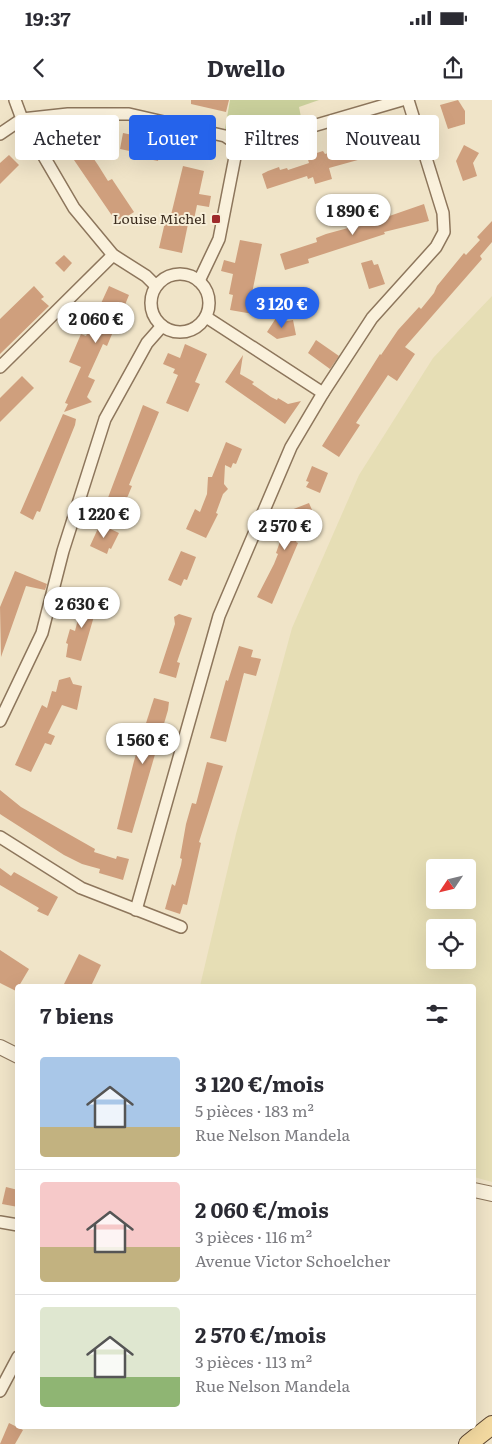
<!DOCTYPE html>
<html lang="fr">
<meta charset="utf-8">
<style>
body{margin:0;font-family:Literata,serif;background:#f7f7f7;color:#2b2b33;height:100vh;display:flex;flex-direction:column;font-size:19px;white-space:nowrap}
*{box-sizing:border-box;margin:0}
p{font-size:16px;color:#7c7c81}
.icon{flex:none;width:28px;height:28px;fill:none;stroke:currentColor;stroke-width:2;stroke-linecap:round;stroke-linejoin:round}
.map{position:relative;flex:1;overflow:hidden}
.panel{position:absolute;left:15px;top:884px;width:461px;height:445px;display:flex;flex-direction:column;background:#fff;border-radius:5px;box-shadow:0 5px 20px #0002}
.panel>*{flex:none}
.hud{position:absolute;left:15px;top:15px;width:462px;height:45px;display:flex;gap:10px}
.needle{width:32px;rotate:235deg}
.fabs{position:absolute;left:426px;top:759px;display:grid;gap:10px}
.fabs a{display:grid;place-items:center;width:50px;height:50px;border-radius:5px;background:#fff;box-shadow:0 5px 20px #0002;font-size:25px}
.price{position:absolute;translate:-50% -42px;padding:0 11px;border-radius:18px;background:#fff;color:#222;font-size:16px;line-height:32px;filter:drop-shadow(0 1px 2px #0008)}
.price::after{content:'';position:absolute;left:50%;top:30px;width:15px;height:11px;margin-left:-8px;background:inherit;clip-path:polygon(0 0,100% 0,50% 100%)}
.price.selected{background:#2563eb;color:#fff}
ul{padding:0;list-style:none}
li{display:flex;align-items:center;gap:15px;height:125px;padding:0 25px}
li+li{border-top:1px solid #e1e1e2}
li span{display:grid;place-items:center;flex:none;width:140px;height:100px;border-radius:5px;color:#555}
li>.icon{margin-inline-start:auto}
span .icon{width:60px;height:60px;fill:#fffc;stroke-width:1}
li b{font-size:21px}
h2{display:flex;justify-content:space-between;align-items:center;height:60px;padding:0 25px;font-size:21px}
.pill{padding:0 18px;border-radius:5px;background:#fff;box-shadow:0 5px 20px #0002;font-size:18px;line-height:45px}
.pill.selected{background:#2563eb;color:#fff}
.status{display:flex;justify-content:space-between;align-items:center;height:35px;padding:0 25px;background:#fff;direction:ltr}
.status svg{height:14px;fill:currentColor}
header{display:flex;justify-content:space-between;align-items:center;height:65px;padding:0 25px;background:#fff;font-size:22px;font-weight:700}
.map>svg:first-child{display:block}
.farmland{fill:#e6deb5;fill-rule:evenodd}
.green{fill:#c9cf9b}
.building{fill:#cf9f7d}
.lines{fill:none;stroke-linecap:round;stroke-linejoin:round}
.minor-casing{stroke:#8d765c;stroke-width:14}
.tertiary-casing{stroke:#8d765c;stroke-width:16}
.primary-casing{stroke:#5b4430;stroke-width:20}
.minor{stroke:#faf1dc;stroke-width:11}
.tertiary{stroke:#faf1dc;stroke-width:14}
.primary{stroke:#f3d9a0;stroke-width:18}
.poi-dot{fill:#9e2a2b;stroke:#f7eed8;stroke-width:2}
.labels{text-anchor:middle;stroke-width:4;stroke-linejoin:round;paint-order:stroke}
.poi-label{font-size:14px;fill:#3d2e20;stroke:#f7eed8;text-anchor:end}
</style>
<div class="status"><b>19:37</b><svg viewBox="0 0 49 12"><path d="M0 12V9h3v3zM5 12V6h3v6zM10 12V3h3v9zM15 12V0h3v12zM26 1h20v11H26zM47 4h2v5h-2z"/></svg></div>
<header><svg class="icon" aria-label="back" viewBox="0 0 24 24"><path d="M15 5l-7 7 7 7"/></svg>Dwello<svg class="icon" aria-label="share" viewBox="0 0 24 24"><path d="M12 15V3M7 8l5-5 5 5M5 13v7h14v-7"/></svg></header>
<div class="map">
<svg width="492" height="1344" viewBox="0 0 492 1344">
<rect width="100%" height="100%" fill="#f0e4c8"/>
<path class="farmland" d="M492,196V1082L474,1077V886H200L236,734L292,528L359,375L433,258ZM435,768H468V800H435ZM435,828H468V860H435Z"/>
<polygon class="green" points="230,0 319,0 299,7 302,22 250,40 237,37 225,29"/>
<g class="building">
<polygon points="191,0 229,0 226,12 191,4"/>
<polygon points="458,0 465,11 465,24 448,29 440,5"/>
<polygon points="79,30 90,47 87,49 98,65 108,81 112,79 134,112 117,123 61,41"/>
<polygon points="389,32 396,32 401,48 329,68 332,79 315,84 313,77 308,79 307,76 267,89 262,74 268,71 279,67 280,70 287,68 288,70 309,63 307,56 323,51 325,54 373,40"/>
<polygon points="123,33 162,41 158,61 138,57 139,53 120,49"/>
<polygon points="464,45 479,53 473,63 477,76 463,81 456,61"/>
<polygon points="9,55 19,65 0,84 0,63"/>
<polygon points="183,66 204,71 199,94 211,96 209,107 197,105 193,124 188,124 182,153 159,148 166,118 170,119"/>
<polygon points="424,104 429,121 384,132 385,134 308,159 309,163 285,170 280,154 317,142 316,138 326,134 348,128 349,130"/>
<polygon points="492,121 492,142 480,156 482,159 405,247 415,254 397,281 388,275 356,323 360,325 339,357 322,346 380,254 381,255 398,230 419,207 421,209 434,193 437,186 464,153 466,155 480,140 477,137"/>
<polygon points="240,140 262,144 251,198 256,199 253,214 230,210 233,195 229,194 233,174 221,171 224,160 235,163"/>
<polygon points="64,155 72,163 64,172 55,163"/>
<polygon points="372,160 374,165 378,164 385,184 369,189 361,163"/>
<polygon points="34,186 44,197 41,199 49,206 0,254 0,219"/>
<polygon points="109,186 129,195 120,217 131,222 126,232 115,227 107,246 103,244 88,277 95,280 87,297 92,302 64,312 68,304 65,303 81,267 69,262 81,234 86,236"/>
<polygon points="276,218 282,222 293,220 296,235 277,239 267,232"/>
<polygon points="316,240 339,256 330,269 308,253"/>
<polygon points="185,244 207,254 195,282 200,284 188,312 166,303 178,275 173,273 175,269 163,264 168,253 180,258"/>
<polygon points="243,255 240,274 254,282 252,284 271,297 277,300 278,298 288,304 301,301 285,324 225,282"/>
<polygon points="22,276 34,288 0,322 0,298"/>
<polygon points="143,305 159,312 129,385 132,386 122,410 106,403"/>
<polygon points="63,314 76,319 75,325 40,412 37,411 33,420 20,413"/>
<polygon points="226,342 242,349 236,364 233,363 231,368 225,365 224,384 228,389 223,394 216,413 218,414 206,438 186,429 195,409 200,412 207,394 208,377 212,377"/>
<polygon points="312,366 328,373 320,393 306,387 309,382 306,381"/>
<polygon points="309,403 315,417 305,421 296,442 298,443 272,504 257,497 274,464 278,454 276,453 291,410"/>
<polygon points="100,424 119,433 111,449 109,448 107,454 90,446"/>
<polygon points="181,451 196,457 187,480 184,479 181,486 168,480"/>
<polygon points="15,471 47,484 45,490 26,486 1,557 0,507"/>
<polygon points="84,496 99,499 81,561 66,557 68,544 66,543 70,529 75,531"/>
<polygon points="179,514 192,518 177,562 180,563 176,578 159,573 175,524 174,517"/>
<polygon points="239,546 253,550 251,557 261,559 256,576 244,573 226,642 210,638 226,580 228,581"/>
<polygon points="70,577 73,584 82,586 77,610 62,605 48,633 55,636 51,645 45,643 31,672 15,665 42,605 47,608 52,591 56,592 59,580"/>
<polygon points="154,598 169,602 168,610 132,733 117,729 134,661"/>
<polygon points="207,662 223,666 199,742 201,743 187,805 183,804 180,814 165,809 172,784 175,786 181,765 182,759 180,758 186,724 192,703 196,704"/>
<polygon points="0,690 21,707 95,749 94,752 116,759 117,756 129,759 123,780 99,773 100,769 82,764 64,755 3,716 0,714"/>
<polygon points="0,768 11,776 14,772 58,797 48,816 37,811 39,808 0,785"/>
<polygon points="0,850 29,869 16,891 0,883"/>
<polygon points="79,854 101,865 91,886 63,886"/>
<polygon points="6,1087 18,1090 18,1107 2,1104"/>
<polygon points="9,1323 23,1330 15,1344 0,1344"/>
</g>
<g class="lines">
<g class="minor-casing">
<g id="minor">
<polyline points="15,0 22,19 74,108 113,155 146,176 156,186"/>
<polyline points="0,34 22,19 68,14 129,14 225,36 241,47"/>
<polyline points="241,47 402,0"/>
<circle cx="180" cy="203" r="29"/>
<polyline points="199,181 219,139 235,57 241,47"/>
<polyline points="206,217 323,293"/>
<polyline points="0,267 113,155"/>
<polyline points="0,621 42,533 63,451 105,319 147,243 162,226"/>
<polyline points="0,737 81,788 181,827"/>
<polyline points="136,810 219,516 291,347 323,293 372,218 436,147 444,132 443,113 408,0"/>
<polyline points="0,1122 18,1125"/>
<polyline points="0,1291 18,1257"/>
</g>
</g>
<g class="tertiary-casing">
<g id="tertiary">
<polyline points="0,947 18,956"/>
<polyline points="474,1090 492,1094"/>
</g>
</g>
<g class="primary-casing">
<polyline id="primary" points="468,1344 492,1325"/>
</g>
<use href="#minor" class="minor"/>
<use href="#tertiary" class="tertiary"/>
<use href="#primary" class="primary"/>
</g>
<rect class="poi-dot" x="211" y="114" width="10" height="10" rx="2.5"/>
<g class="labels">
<g class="poi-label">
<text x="206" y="124">Louise Michel</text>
</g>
</g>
</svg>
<div class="fabs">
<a><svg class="needle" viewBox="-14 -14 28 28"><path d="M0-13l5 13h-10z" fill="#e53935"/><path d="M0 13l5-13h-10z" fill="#7c7c81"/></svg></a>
<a><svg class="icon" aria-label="locate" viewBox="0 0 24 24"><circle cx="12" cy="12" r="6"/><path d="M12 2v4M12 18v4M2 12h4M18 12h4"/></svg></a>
</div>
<b class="price" style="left:353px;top:136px">1 890 €</b>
<b class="price selected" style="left:282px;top:229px">3 120 €</b>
<b class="price" style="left:96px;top:244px">2 060 €</b>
<b class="price" style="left:104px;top:439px">1 220 €</b>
<b class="price" style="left:285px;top:451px">2 570 €</b>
<b class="price" style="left:82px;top:529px">2 630 €</b>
<b class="price" style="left:143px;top:665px">1 560 €</b>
<div class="hud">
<a class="pill">Acheter</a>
<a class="pill selected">Louer</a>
<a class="pill">Filtres</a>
<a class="pill">Nouveau</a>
</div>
<section class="panel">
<h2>7 biens<svg class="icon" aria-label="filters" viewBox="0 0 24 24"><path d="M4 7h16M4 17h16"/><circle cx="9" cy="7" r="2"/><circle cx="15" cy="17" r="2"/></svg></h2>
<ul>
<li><span style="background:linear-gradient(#a9c7e8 70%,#c2b280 0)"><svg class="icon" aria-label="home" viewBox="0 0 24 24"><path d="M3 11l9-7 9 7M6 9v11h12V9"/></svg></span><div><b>3 120 €/mois</b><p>5 pièces · 183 m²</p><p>Rue Nelson Mandela</p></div></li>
<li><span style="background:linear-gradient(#f6c9c9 65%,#c2b280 0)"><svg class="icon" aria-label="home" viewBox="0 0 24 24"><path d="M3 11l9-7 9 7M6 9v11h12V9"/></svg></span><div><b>2 060 €/mois</b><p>3 pièces · 116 m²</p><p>Avenue Victor Schoelcher</p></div></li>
<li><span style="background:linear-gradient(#dfe7d0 70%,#8fb573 0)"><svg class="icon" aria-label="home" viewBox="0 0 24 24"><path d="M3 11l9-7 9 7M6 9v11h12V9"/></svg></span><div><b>2 570 €/mois</b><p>3 pièces · 113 m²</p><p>Rue Nelson Mandela</p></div></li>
</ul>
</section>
</div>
